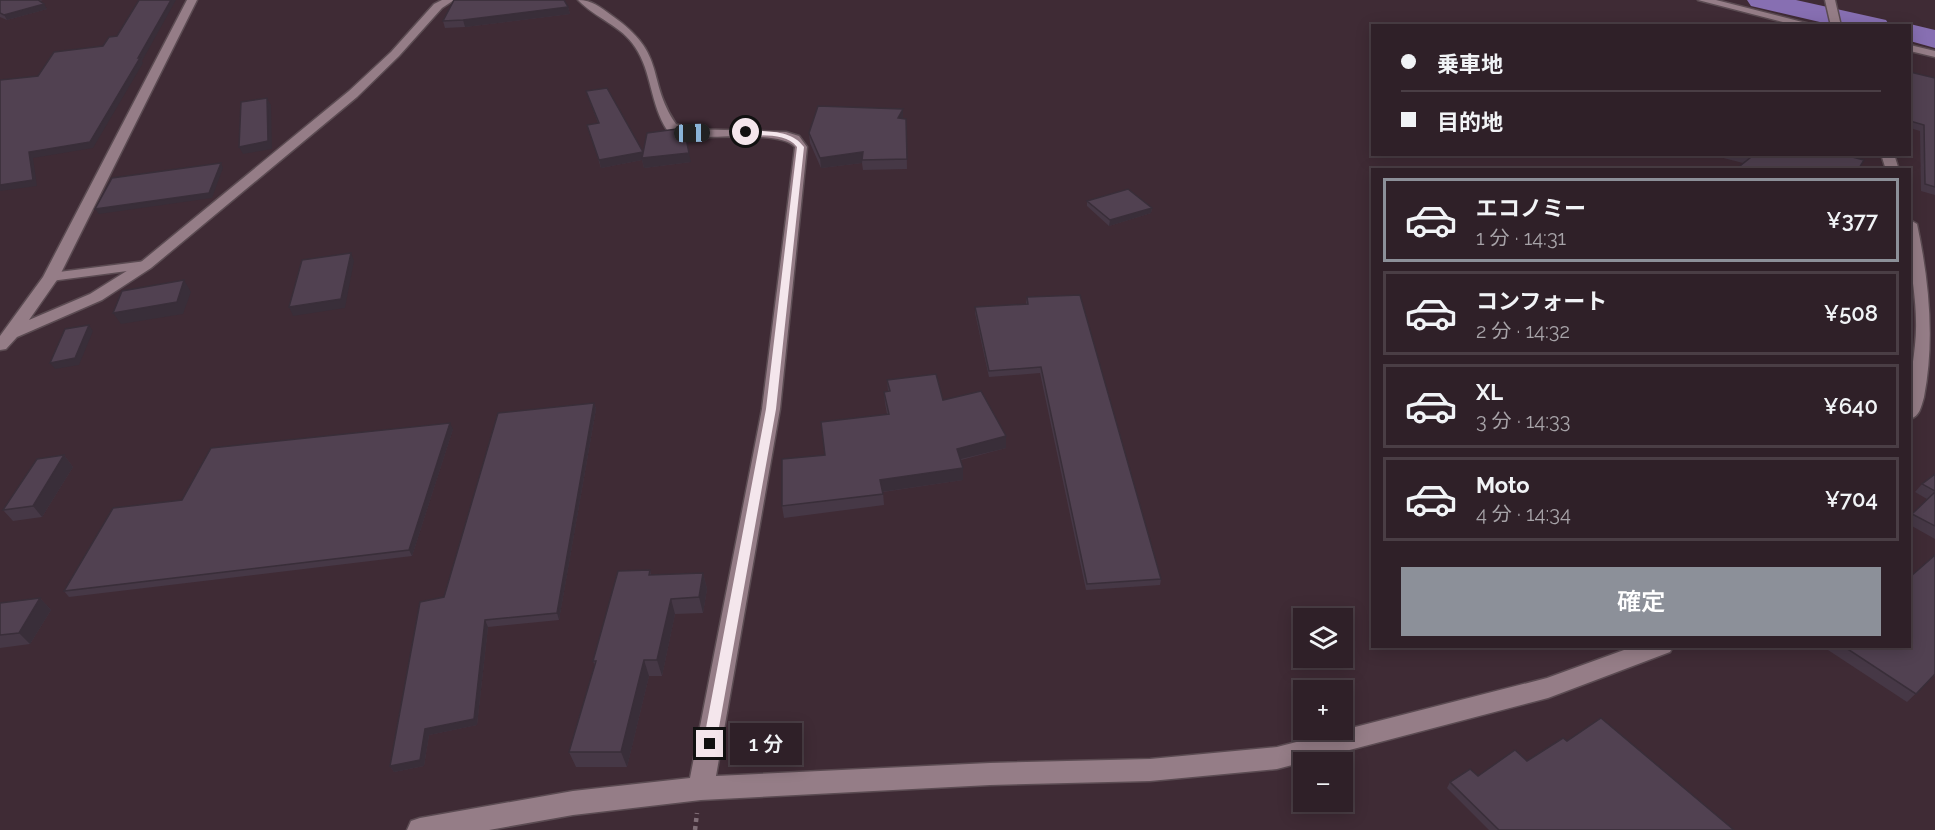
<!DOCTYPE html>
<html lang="ja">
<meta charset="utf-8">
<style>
body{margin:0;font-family:Raleway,"Noto Sans JP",sans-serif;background:#372830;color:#f1f3f6;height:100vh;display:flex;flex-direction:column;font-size:22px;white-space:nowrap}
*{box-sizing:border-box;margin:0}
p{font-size:20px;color:#a7a3a8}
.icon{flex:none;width:33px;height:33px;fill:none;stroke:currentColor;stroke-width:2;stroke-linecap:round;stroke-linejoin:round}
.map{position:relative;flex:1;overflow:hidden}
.drawer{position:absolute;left:1371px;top:168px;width:540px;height:480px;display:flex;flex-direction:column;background:#2f2028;border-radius:0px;box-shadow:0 3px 15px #0003,0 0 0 2px #4a3e45}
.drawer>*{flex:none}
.banner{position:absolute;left:1371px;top:24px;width:540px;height:132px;border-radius:0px;box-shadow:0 3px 15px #0003,0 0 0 2px #4a3e45;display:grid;align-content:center;height:132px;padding:0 30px;background:#2f2028}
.fabs{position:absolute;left:1293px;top:608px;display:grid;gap:12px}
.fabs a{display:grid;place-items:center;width:60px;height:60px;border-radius:0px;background:#2f2028;box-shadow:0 3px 15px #0003,0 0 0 2px #4a3e45;font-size:30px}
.end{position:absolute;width:27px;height:27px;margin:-14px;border:8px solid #f4e6ec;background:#111;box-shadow:0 0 0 3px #111}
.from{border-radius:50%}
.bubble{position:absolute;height:42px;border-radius:0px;background:#2f2028;box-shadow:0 3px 15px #0003,0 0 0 2px #4a3e45;font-size:20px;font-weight:600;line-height:42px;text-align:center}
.car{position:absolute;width:18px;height:36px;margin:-18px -9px;border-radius:8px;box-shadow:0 0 4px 2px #0007;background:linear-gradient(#222 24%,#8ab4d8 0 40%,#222 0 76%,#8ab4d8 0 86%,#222 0)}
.banner b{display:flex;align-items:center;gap:21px;height:57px;font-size:22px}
.banner b+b{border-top:2px solid #4a3e45}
.banner i{width:15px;height:15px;background:#f1f3f6}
ul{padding:10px 0 0;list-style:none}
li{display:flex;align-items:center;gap:18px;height:84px;margin:0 12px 9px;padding:0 18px;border:3px solid #4a3e45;border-radius:0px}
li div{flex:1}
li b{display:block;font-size:22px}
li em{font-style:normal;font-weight:600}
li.current{border-color:#8c9099}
li>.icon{width:54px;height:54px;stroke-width:1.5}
.action{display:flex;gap:12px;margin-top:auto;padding:12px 30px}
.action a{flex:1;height:69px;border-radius:0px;background:#8c9099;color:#fff;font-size:24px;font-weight:600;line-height:69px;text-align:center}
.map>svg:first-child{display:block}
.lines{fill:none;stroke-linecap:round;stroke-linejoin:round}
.river{fill:#876fb2;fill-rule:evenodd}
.service-casing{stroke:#5b4b52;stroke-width:3}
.minor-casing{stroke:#5b4b52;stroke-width:3}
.tertiary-casing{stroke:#5b4b52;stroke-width:3}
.path{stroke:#806e77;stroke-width:4.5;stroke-dasharray:4 4;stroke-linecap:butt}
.service{fill:#957d87;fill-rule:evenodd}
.minor{fill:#957d87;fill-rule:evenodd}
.tertiary{fill:#957d87;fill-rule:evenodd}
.wall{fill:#463846}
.shaded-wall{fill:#392e39}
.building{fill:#514151;stroke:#392e39;stroke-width:1.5}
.route{fill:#f4e6ec}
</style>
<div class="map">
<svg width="1935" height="830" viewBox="0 0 1935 830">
<rect width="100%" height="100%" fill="#3f2b35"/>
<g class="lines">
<path class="river" d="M 1747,0 L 1796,0 L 1886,20 L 1890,26 L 1837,26 L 1751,6 Z
M 1910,24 L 1935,30 L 1935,48 L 1910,41 L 1910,26 L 1906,26 Z"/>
<g class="service-casing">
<path id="service" d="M 146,261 L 150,262 L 150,268 L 51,281 L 45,277 L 51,273 Z"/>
</g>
<g class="minor-casing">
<path id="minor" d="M 187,0 L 197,0 L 59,277 L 29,320 L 90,294 L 141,262 L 349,91 L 391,52 L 434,4 L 442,0 L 454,0 L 442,8 L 399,56 L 357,97 L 151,268 L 102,300 L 17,337 L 6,349 L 0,350 L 0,336 L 43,277 Z
M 578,0 C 592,0 600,7 611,15 C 669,55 645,78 676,124 L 693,129 L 786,132 L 799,136 L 807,147 L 780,409 L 716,776 L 990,763 L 1150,759 L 1277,747 L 1547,678 L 1635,646 L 1673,646 L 1670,652 L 1548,698 L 1277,769 L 1150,781 L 990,785 L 701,800 L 573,815 L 489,830 L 407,830 L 411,821 L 420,818 L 573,791 L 690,778 L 762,409 L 795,147 C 782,131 715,138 694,137 C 685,136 675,132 667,130 C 650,104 652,72 635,47 C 622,26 595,18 578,0 Z
M 1825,0 L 1835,0 L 1841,26 L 1831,26 Z
M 1881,154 L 1894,154 L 1899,170 L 1886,170 Z
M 1910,220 L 1917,224 C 1929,281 1935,340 1924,397 C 1921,407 1920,416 1910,419 C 1906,387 1917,354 1916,322 C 1916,288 1906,253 1910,220 Z"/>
</g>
<g class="tertiary-casing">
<path id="tertiary" d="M 1698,0 L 1716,0 L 1818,26 L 1798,26 Z
M 1910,45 L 1935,51 L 1935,57 L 1910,51 Z"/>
</g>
<path class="path" d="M 695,830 L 697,813"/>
<use href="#service" class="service"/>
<use href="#minor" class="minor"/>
<use href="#tertiary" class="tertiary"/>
</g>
<path class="wall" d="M 0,0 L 43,0 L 40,1 L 47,9 L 7,20 L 0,17 Z
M 568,7 L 570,14 L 465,27 L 445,28 L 443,21 Z
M 1910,72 L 1935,78 L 1935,195 L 1921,191 L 1920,131 L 1910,128 Z
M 586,91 L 643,152 L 691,162 L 644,168 L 642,160 L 601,168 L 587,125 L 598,123 Z
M 903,119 L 906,119 L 907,169 L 863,170 L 862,163 L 821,168 L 810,143 L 809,133 Z
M 1708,154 L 1849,154 L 1848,156 L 1743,163 Z
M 1087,201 L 1152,208 L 1151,213 L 1109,226 L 1087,206 Z
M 1027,297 L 1161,579 L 1160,585 L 1086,590 L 1040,373 L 989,377 L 975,313 L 975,307 L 1026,304 Z
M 887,380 L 943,400 L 1006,448 L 961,460 L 963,468 L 963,480 L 883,492 L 884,505 L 784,518 L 782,506 L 825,455 L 887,414 L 885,403 L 884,392 L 888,391 Z
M 594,403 L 596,409 L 559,620 L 488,627 L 477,725 L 429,735 L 424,766 L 394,772 L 390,766 L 444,597 Z
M 453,429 L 412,556 L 69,597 L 64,591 L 182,500 Z
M 64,455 L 73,467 L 42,517 L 13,521 L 3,510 Z
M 1935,474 L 1935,539 L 1910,525 L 1910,518 L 1927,499 L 1915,492 L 1922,484 Z
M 650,570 L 651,575 L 703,573 L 707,589 L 703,613 L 675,614 L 662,676 L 649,676 L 627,767 L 576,767 L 569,752 L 595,666 L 593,661 Z
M 40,598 L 51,610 L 30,644 L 0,648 L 0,603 Z
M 1831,646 L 1910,646 L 1935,675 L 1907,702 L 1828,650 Z
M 1567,741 L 1734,830 L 1489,830 L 1447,788 L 1450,782 L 1478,776 L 1527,761 Z"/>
<path class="shaded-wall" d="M 171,0 L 176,0 L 142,61 L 143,63 L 93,148 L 33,158 L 37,186 L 0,191 L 0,185 L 29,152 L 138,58 Z
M 44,4 L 47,9 L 7,20 L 4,15 Z
M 568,7 L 570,14 L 465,27 L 463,20 Z
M 267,98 L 271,105 L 272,149 L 243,154 L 239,147 Z
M 903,109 L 903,119 L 898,118 Z
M 643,152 L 689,153 L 691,162 L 644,168 L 642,160 L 601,168 L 599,160 Z
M 863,152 L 862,163 L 821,168 L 820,158 Z
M 221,163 L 223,168 L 212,198 L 99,214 L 95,209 Z
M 1152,208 L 1151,213 L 1109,226 L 1110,220 Z
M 351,253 L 354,261 L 345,308 L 293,316 L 289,307 Z
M 184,280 L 191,292 L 183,314 L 121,324 L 113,313 Z
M 89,325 L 93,331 L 79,365 L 55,369 L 50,363 Z
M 594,403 L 596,409 L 559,620 L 557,613 Z
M 450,423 L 453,429 L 412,556 L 409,550 Z
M 1006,436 L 1006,448 L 957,460 L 957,449 Z
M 64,455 L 73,467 L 42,517 L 33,506 Z
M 963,468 L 963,480 L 881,492 L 880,480 Z
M 703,573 L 707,589 L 703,613 L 699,597 Z
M 40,598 L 51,610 L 30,644 L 19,633 Z
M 671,599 L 675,614 L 662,676 L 657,660 Z
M 485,620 L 488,627 L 477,725 L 429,735 L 424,766 L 394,772 L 390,766 L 425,729 Z
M 644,660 L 649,676 L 627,767 L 621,752 Z"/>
<path class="building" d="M 0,0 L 38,0 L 44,4 L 4,15 L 0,13 Z
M 139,0 L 171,0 L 138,58 L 140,58 L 90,142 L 29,152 L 33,180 L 0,185 L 0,80 L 38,76 L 54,52 L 103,46 L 109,37 L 117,36 Z
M 454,0 L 564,0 L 568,7 L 463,20 L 443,21 Z
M 1910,72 L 1935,78 L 1935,187 L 1925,184 L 1924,125 L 1910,121 Z
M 607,88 L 643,152 L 599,160 L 587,125 L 599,123 L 586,91 Z
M 267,98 L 268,141 L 239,147 L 241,102 Z
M 818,106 L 903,109 L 898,118 L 906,119 L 907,159 L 862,160 L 863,152 L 820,158 L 809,133 Z
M 684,128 L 689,153 L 642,158 L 647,133 Z
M 1740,154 L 1848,154 L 1848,156 L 1864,160 L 1858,170 L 1735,170 L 1751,157 Z
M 221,163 L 209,193 L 95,209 L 112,178 Z
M 1128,189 L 1152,208 L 1110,220 L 1087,201 Z
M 351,253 L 341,299 L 289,307 L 302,260 Z
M 184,280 L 177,302 L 113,313 L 122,291 Z
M 1080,295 L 1161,579 L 1087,584 L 1041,367 L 989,371 L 975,307 L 1028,304 L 1027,297 Z
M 89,325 L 75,358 L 50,363 L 65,329 Z
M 936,374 L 943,400 L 981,391 L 1006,436 L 957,449 L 963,468 L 880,480 L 883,494 L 782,506 L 782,459 L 825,455 L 821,422 L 889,414 L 884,392 L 890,391 L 887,380 Z
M 594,403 L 557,613 L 485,620 L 474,719 L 425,729 L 420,760 L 390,766 L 420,602 L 444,597 L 498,413 Z
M 450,423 L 409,550 L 64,591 L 113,508 L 182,500 L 211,448 Z
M 64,455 L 33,506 L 3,510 L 37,459 Z
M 1935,474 L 1935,491 L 1922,484 Z
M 1935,492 L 1935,526 L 1912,514 Z
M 1935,555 L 1935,674 L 1916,694 L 1843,646 L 1910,646 L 1910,577 Z
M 650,570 L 649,575 L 703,573 L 699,597 L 671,599 L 657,660 L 644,660 L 621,752 L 569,752 L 596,661 L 593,661 L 618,571 Z
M 40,598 L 19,633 L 0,635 L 0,603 Z
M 1601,718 L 1734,830 L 1499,830 L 1450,782 L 1470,769 L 1478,776 L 1515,750 L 1527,761 L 1563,738 L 1567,741 Z"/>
<path class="route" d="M 746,130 C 767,132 791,129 804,147 L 776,409 L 716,744 L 710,750 L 703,744 L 766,409 L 797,147 C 786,132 761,137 743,134 Z"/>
</svg>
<div class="fabs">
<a><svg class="icon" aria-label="layers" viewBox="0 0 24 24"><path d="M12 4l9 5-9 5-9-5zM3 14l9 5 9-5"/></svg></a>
<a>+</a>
<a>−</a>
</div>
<i class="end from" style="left:746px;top:132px"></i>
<i class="end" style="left:710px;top:744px"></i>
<div class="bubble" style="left:730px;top:723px;width:72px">1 分</div>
<i class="car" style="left:692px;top:133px;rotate:89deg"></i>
<div class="banner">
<b><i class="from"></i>乗車地</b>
<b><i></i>目的地</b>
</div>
<section class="drawer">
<ul>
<li class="current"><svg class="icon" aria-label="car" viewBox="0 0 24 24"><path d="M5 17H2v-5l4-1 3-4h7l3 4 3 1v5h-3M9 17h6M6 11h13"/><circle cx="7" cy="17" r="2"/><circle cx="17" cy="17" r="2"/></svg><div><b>エコノミー</b><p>1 分 · 14:31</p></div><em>¥377</em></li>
<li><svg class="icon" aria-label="car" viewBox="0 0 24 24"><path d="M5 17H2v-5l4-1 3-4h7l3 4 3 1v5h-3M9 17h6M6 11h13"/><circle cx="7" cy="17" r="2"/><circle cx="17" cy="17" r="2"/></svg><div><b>コンフォート</b><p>2 分 · 14:32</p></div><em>¥508</em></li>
<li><svg class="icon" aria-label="car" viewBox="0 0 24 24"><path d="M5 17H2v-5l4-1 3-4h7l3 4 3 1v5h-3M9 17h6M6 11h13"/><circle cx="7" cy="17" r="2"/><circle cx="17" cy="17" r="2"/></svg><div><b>XL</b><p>3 分 · 14:33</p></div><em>¥640</em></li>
<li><svg class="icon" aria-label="car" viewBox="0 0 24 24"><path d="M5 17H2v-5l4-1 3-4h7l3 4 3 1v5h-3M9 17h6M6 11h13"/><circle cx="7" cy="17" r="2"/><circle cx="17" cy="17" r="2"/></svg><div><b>Moto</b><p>4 分 · 14:34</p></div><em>¥704</em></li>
</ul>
<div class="action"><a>確定</a></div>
</section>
</div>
